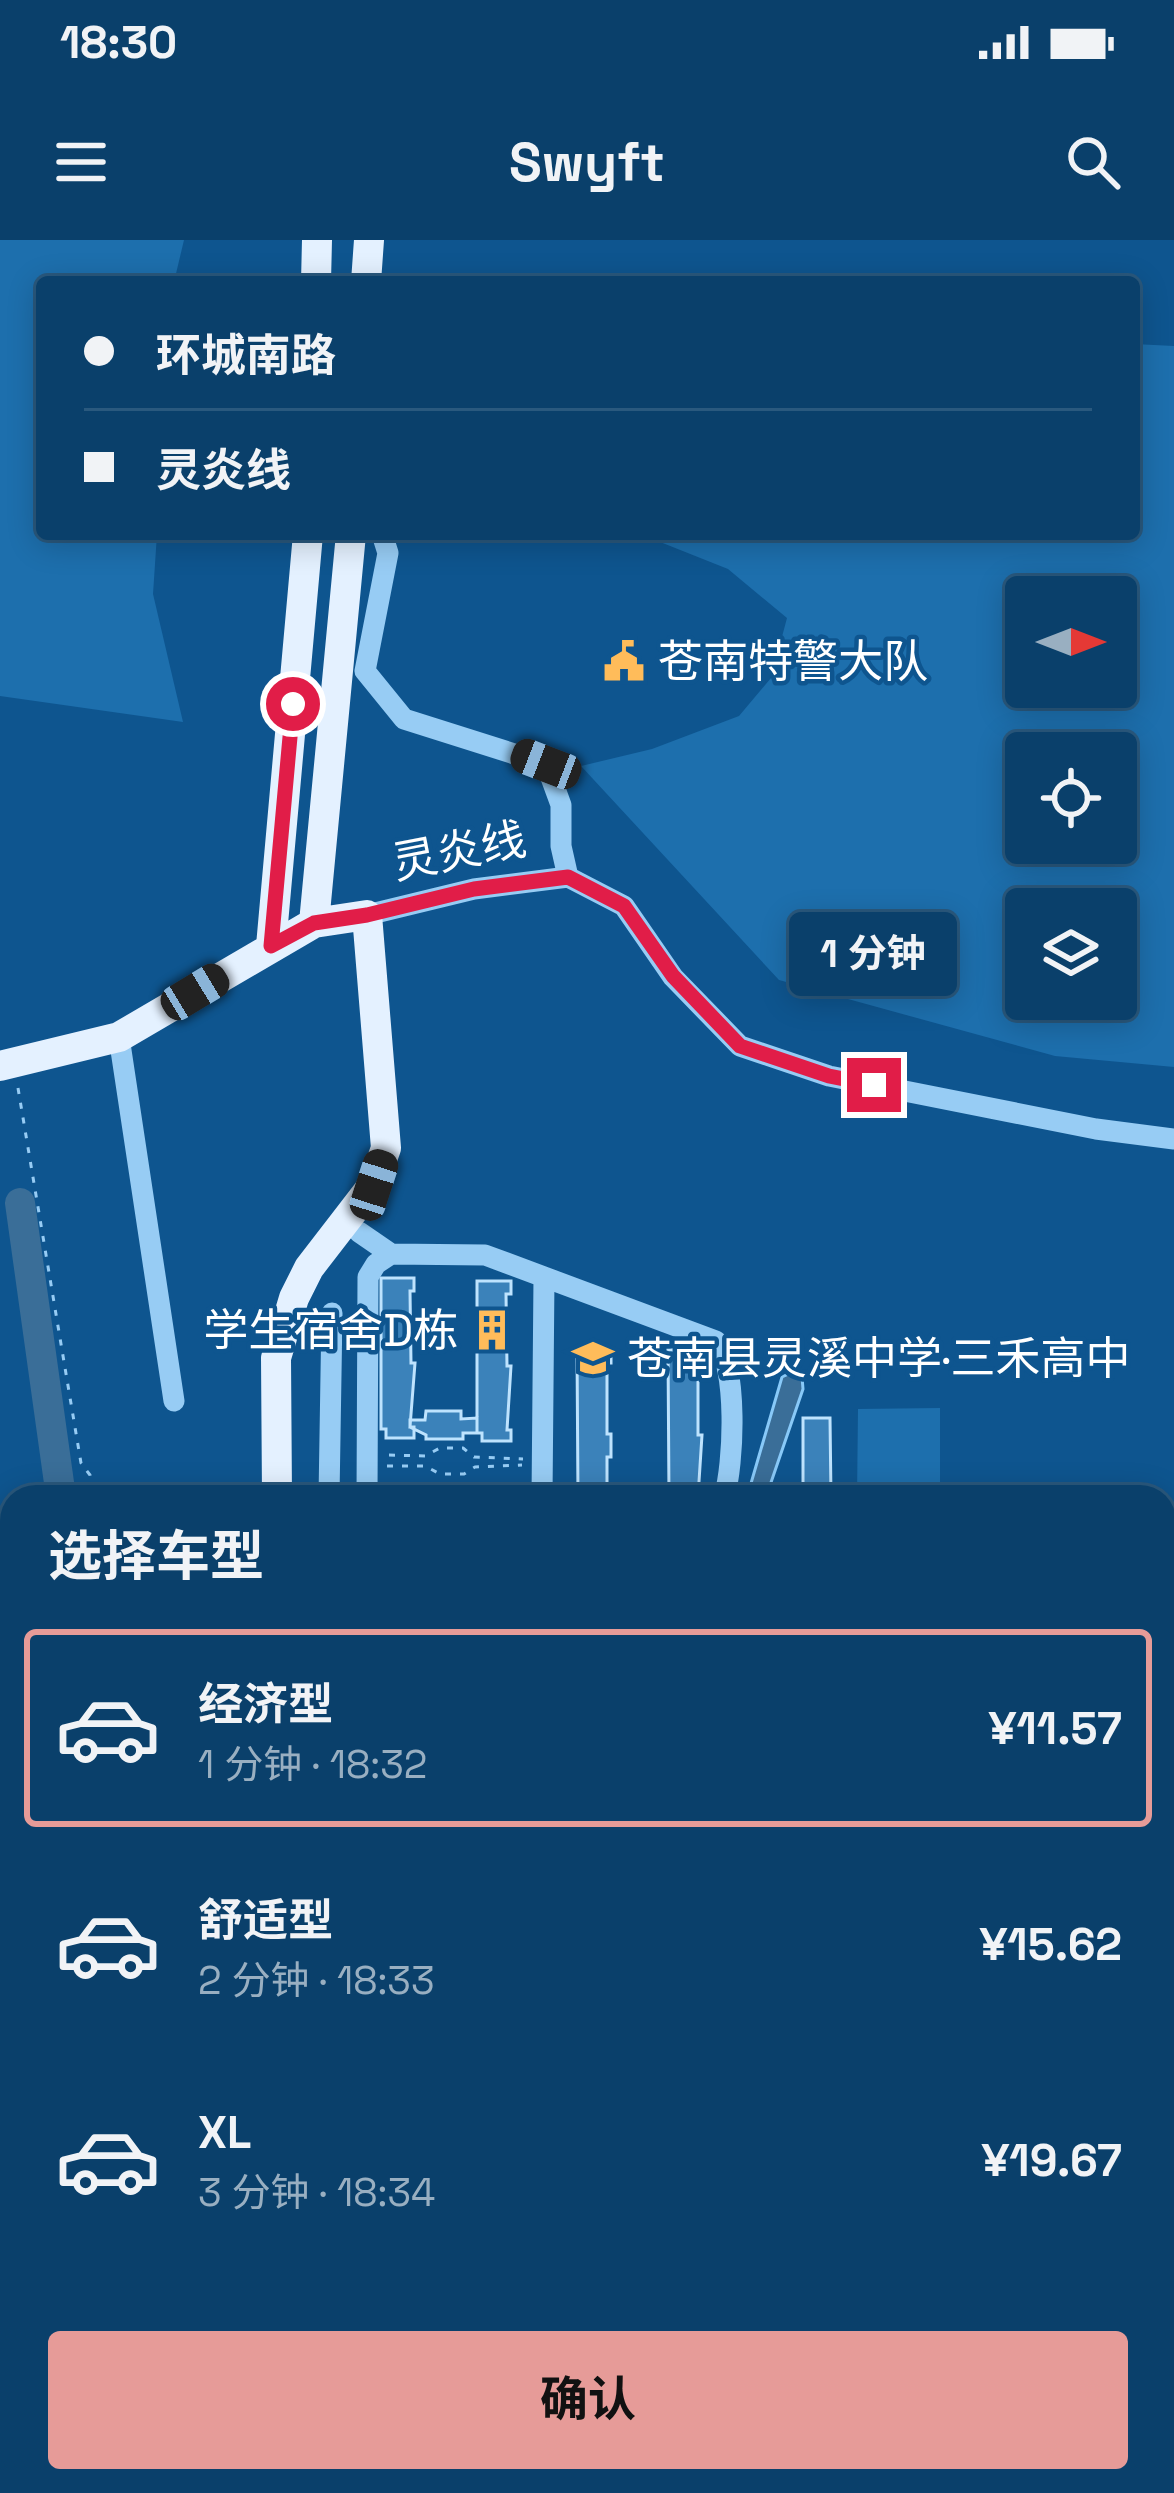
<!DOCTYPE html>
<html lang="zh">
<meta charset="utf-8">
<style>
body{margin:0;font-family:"Space Grotesk","Noto Sans SC",sans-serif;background:#184b73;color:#f1f3f6;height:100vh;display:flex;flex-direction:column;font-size:45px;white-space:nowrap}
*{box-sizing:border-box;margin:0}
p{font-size:39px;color:#99afc1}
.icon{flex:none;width:66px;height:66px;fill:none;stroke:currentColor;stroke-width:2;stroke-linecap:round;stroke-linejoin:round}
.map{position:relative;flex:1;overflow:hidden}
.side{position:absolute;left:0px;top:1245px;width:1176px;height:1008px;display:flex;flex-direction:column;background:#0a406b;border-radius:36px 36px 0 0;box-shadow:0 6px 30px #0003,0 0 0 3px #2a597e}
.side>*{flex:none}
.guide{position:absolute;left:36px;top:36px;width:1104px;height:264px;border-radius:12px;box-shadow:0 6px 30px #0003,0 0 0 3px #2a597e;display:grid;align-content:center;height:264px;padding:0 48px;background:#0a406b}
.needle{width:78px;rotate:90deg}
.fabs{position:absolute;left:1005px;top:336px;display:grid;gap:24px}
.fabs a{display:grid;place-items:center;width:132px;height:132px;border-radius:12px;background:#0a406b;box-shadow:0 6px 30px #0003,0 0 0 3px #2a597e;font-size:60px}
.end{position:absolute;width:54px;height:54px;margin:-27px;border:15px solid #e11d48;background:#fff;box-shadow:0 0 0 6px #fff}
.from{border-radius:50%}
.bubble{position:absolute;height:84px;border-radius:12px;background:#0a406b;box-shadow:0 6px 30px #0003,0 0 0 3px #2a597e;font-size:39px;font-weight:700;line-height:84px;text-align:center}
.car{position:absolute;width:36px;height:72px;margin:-36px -18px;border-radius:15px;box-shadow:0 0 9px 3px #0007;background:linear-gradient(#222 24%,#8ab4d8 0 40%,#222 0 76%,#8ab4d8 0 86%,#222 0)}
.guide b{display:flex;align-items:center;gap:42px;height:114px;font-size:45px}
.guide b+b{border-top:3px solid #2a597e}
.guide i{width:30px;height:30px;background:#f1f3f6}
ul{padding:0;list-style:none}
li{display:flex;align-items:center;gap:36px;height:198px;margin:0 24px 18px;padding:0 24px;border:6px solid transparent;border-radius:12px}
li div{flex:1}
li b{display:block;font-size:45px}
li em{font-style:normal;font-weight:700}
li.selected{border-color:#e69b98}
li>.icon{width:108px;height:108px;stroke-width:1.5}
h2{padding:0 48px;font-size:54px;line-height:144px}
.button{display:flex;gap:24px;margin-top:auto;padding:24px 48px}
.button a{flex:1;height:138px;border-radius:12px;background:#e69b98;color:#111;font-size:48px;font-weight:700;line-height:138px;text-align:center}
.status{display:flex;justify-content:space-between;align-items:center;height:84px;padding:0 60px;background:#0a406b;direction:ltr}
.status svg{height:33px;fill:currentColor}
header{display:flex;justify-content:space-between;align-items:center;height:156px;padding:0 48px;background:#0a406b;font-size:54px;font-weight:700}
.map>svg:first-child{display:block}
.green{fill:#1d6fad;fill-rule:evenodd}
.water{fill:#3a6e98;stroke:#88c9f8;stroke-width:3}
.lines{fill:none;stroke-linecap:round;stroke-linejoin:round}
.river{stroke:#3a6e98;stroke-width:30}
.building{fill:#3b82ba;stroke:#bee3fe;stroke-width:3}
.path{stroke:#97ccf4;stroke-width:3;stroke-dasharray:6 9;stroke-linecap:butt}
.minor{stroke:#97ccf4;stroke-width:21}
.major{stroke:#e4f1ff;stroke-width:30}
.route{stroke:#e11d48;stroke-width:15}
.labels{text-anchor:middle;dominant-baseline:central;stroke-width:9;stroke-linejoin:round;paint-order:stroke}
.poi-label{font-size:45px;fill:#fff;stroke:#0e558f;text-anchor:start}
.street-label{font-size:45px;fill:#fff;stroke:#0e558f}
</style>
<div class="status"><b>18:30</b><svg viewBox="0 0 49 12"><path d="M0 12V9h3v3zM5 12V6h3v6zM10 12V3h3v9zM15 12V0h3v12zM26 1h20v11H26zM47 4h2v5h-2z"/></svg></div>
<header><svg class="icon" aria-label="menu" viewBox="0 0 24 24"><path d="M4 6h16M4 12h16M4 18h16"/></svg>Swyft<svg class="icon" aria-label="search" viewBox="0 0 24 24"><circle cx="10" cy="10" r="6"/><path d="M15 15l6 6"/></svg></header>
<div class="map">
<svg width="1174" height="2253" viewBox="0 0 1174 2253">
<rect width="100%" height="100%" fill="#0e558f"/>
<path class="green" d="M 0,0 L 184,0 L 174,42 L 42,42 L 42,294 L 157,294 L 153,354 L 183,482 L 0,456 Z
M 1134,104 L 1174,106 L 1174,827 L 1055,816 L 779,740 L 581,526 L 652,509 L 739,476 L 771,438 L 787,378 L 728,329 L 640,294 L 1134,294 ZM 1116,357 L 1116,447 L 1026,447 L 1026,357 ZM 1026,513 L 1116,513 L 1116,603 L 1026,603 ZM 1116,669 L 1116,759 L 1026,759 L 1026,669 Z
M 940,1168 L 940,1257 L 857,1257 L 858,1169 Z
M 559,2241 L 760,2241 L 778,2253 L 730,2253 L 698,2243 L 647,2253 L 500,2253 Z"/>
<path class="water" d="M 793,1132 L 802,1137 L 803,1149 L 766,1257 L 747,1257 L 782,1137 Z"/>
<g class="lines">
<path class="river" d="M 20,963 L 61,1257
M 1164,1487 L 1174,1468
M 0,2058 L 12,2053"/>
</g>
<path class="building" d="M 381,1038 L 414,1038 L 414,1051 L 410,1051 L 411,1123 L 415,1123 L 410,1187 L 414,1187 L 414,1198 L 386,1198 L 386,1189 L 381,1189 Z
M 477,1041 L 511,1041 L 511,1054 L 506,1054 L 507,1126 L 511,1126 L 507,1190 L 511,1190 L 511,1201 L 482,1201 L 482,1193 L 477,1193 Z
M 577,1110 L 611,1110 L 611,1123 L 607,1123 L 607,1194 L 611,1194 L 611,1217 L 607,1217 L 607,1257 L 578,1257 Z
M 668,1110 L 702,1110 L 702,1123 L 698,1123 L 698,1195 L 702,1195 L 698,1257 L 669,1257 Z
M 426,1171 L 461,1171 L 461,1179 L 477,1178 L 477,1193 L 463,1193 L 463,1199 L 426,1199 L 426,1195 L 410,1187 L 410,1180 L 425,1180 Z
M 803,1178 L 830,1178 L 831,1257 L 803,1257 Z
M 435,1245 L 460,1245 L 460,1254 L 479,1257 L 413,1257 L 413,1253 L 435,1253 Z
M 611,1248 L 669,1249 L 669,1257 L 611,1257 Z"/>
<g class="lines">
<path class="path" d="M 18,848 L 81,1223 L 90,1235 L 95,1257
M 389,1215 L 425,1216 L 440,1208 L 463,1208 L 474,1217 L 523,1219
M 387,1226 L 425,1226 L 440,1234 L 464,1234 L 475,1227 L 522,1225"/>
<path class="minor" d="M 382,294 L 388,313 L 365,431 L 404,479 L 546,524 L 561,565 L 561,606 L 568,637
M 367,675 L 474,649 L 568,637 L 624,666 L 673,737 L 740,806 L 829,836 L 1096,889 L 1174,899
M 119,797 L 174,1161
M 359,992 L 391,1014 L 485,1015 L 716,1101 C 738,1125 734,1225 724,1257
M 329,1257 L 332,1073
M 367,1257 L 368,1037 L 376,1024 L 391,1014
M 542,1257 L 544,1037
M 1164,1724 L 1174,1725
M 0,2090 L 12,2083
M 837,2241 L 954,2247"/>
<path class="major" d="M 316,42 L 317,0
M 366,42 L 369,0
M 314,683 L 351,294
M 271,706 L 308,294
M 0,826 L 119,797 L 314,683 L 367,675 L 386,908 L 373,945 L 309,1028 L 294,1058 L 276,1118 L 277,1257
M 278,2241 L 279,2253"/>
</g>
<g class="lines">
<path class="route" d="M 293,464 L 271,706 L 314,683 L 367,675 L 474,649 L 568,637 L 624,666 L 673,736 L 740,806 L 829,836 L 874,845"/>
</g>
<defs>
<g id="civic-bare" transform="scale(3.24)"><path d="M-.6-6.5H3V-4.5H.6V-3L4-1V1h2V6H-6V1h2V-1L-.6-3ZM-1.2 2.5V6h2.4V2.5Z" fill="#ffbc5a" stroke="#0e558f" stroke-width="2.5" paint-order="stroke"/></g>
<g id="building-bare" transform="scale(3.24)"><path d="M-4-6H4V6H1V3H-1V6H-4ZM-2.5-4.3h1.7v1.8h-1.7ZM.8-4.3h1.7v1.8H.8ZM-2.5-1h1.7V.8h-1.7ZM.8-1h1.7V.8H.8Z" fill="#ffbc5a" stroke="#0e558f" stroke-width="2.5" paint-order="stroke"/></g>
<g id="school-bare" transform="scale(3.24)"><path d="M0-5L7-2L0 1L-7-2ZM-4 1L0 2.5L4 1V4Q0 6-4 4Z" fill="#ffbc5a" stroke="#0e558f" stroke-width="2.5" paint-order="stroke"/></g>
</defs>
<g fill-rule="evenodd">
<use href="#civic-bare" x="624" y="421"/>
<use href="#building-bare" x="492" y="1090"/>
<use href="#school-bare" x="593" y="1118"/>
</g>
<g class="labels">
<g class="poi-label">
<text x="658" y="421">苍南特警大队</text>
<text x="458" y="1090" text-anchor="end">学生宿舍D栋</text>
<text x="627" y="1118">苍南县灵溪中学·三禾高中</text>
</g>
<g class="street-label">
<text transform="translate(459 611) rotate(-11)">灵炎线</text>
</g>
</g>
</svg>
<div class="fabs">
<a><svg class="needle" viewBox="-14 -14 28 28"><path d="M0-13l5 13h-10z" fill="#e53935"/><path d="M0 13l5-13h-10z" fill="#99afc1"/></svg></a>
<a><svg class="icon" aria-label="locate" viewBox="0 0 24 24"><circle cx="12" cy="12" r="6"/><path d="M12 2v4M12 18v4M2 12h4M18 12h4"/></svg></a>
<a><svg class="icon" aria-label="layers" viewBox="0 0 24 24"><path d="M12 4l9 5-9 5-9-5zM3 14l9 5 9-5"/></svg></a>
</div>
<i class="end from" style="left:293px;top:464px"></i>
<i class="end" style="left:874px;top:845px"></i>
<div class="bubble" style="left:789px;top:672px;width:168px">1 分钟</div>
<i class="car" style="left:546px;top:524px;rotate:291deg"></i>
<i class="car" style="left:195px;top:752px;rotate:59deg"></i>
<i class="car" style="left:374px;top:945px;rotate:18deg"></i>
<div class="guide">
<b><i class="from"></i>环城南路</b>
<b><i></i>灵炎线</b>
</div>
<section class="side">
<h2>选择车型</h2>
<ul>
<li class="selected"><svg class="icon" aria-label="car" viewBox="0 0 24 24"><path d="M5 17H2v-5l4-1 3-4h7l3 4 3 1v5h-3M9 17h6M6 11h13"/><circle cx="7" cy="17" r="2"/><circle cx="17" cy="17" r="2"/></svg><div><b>经济型</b><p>1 分钟 · 18:32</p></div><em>¥11.57</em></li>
<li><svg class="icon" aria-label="car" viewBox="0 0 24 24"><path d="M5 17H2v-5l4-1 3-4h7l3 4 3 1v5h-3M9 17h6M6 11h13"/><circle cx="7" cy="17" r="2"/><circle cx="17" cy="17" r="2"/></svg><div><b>舒适型</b><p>2 分钟 · 18:33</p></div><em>¥15.62</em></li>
<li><svg class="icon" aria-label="car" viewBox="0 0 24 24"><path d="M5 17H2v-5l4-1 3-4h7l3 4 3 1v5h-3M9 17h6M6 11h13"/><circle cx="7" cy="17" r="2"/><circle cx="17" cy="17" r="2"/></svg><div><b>XL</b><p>3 分钟 · 18:34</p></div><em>¥19.67</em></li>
</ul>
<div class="button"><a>确认</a></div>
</section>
</div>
